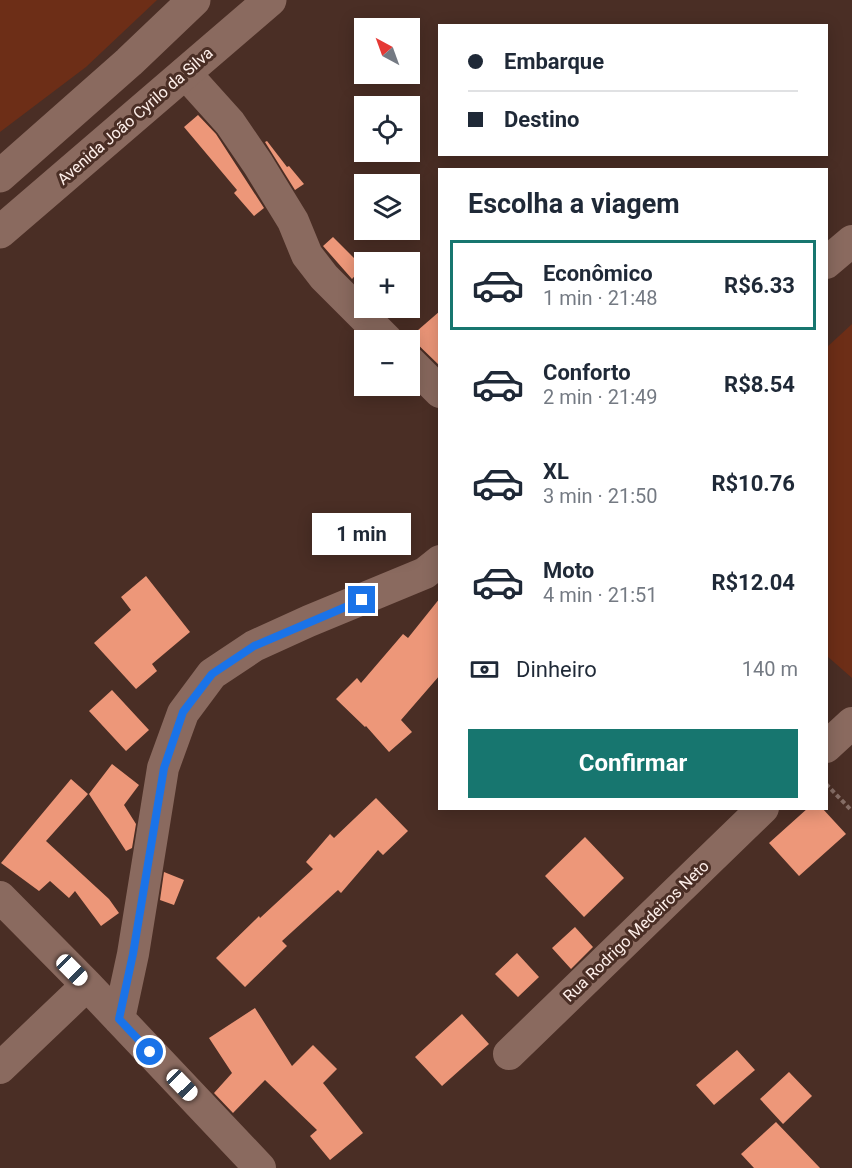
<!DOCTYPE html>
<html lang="pt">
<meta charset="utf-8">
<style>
body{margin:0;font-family:Roboto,sans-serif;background:#f2f2f3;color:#1f2937;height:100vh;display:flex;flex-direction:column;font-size:22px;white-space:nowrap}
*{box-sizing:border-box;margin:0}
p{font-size:20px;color:#747a83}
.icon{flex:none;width:33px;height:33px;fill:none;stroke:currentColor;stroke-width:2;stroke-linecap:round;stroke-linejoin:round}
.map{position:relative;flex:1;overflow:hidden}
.drawer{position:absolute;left:438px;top:168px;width:390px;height:642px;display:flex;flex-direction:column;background:#fff;border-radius:0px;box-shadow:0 3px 15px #0003}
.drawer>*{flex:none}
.top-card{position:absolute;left:438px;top:24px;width:390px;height:132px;border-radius:0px;box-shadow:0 3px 15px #0003;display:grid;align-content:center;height:132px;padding:0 30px;background:#fff}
.needle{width:39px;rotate:319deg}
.controls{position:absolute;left:354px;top:18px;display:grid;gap:12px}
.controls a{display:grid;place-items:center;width:66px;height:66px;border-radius:0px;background:#fff;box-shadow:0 3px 15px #0003;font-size:30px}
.end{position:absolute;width:27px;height:27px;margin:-14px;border:8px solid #1a73e8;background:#fff;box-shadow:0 0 0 3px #fff}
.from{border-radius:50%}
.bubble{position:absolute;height:42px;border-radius:0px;background:#fff;box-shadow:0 3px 15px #0003;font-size:20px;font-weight:700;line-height:42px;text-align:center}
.car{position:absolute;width:18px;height:36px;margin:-18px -9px;border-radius:8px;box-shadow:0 0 4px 2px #0007;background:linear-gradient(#fff 24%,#345 0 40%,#fff 0 76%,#345 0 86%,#fff 0)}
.top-card b{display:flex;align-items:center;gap:21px;height:57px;font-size:22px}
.top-card b+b{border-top:2px solid #e0e1e3}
.top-card i{width:15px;height:15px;background:#1f2937}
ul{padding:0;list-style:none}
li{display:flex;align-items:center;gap:18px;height:90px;margin:0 12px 9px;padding:0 18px;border:3px solid transparent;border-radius:0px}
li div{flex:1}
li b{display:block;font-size:22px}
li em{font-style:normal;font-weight:700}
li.selected{border-color:#17766f}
li>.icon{width:54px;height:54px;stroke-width:1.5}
h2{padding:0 30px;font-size:27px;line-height:72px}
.pay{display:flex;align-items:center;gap:15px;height:66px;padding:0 30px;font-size:22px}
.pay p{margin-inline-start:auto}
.cta{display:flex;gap:12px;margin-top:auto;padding:12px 30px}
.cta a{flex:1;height:69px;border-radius:0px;background:#17766f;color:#fff;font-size:24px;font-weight:700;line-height:69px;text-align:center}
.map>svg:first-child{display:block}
.green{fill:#6d2e17}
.building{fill:#ed9779}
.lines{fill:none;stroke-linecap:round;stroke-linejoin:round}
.path{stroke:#866e66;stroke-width:4;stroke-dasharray:4.5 3;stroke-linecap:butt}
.minor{stroke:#8a6a5f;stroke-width:32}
.tertiary{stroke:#8a6a5f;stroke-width:33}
.route{stroke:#1a73e8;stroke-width:8}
.labels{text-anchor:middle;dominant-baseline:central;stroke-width:6;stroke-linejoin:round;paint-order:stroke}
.street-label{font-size:16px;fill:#feefea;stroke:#4a2e25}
</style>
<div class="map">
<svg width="852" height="1168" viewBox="0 0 852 1168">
<rect width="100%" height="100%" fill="#4a2e25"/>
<path class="green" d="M 0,0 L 157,0 L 86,67 L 0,132 Z
M 852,324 L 852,678 L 827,656 L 826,348 Z"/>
<path class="building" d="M 198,115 L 216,134 L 264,208 L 254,216 L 234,193 L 237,190 L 184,127 Z
M 267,141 L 287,167 L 289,166 L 304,184 L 295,190 L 265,142 Z
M 333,237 L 363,267 L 352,279 L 323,246 Z
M 440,311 L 440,366 L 410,337 Z
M 146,576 L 190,632 L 152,664 L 157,671 L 136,689 L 94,643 L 131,610 L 121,597 Z
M 440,598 L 440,675 L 401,720 L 412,732 L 389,752 L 366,726 L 365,727 L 336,699 L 357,678 L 361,683 L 403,634 L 408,638 Z
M 112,690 L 149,730 L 126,751 L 89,711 Z
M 112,764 L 139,785 L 124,805 L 136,824 L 132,848 L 126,851 L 89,794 Z
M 71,779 L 88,794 L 46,841 L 109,899 L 119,913 L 101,926 L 75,891 L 69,898 L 50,881 L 39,891 L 1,863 Z
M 376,798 L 408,831 L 383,855 L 378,850 L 341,893 L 338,890 L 282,941 L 287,946 L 245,987 L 216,958 L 259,916 L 260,918 L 313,869 L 306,862 L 330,834 L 334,838 Z
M 808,808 L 822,808 L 846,834 L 799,876 L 769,843 Z
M 585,837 L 624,878 L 584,917 L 545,876 Z
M 164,872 L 184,880 L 174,905 L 160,900 Z
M 575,927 L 593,947 L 571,969 L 552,948 Z
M 517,953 L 539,977 L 518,997 L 495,974 Z
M 255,1008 L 292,1066 L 313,1045 L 337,1069 L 323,1083 L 363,1133 L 330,1160 L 310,1136 L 317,1130 L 265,1080 L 233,1113 L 214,1093 L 232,1073 L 209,1038 Z
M 462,1014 L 489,1044 L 442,1086 L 415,1057 Z
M 737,1050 L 755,1070 L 714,1105 L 696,1085 Z
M 789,1072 L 812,1096 L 783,1124 L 760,1099 Z
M 776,1122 L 820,1168 L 754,1168 L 741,1154 Z"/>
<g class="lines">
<path class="path" d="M 826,784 L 852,811"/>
<path class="minor" d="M 185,73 L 230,123 L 258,164 L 293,221 L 307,255 L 324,277 L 387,340
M 826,263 L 852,241
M 410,362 L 440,392
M 826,747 L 852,723
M 0,897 L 87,985 L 260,1168
M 119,1019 L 133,954 L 163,768 L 183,713 L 212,674 L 254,646 L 309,621 L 425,573 L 440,561
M 509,1054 L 763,808
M 0,1068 L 87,985"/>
<path class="tertiary" d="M 0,176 L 129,62 L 194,0
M 0,232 L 270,0"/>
</g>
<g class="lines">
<path class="route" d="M 150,1052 L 119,1019 L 133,954 L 164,768 L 183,712 L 212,674 L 254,646 L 362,600"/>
</g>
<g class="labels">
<g class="street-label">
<text transform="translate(135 116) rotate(-41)">Avenida João Cyrilo da Silva</text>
<text transform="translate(636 931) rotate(-44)">Rua Rodrigo Medeiros Neto</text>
</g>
</g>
</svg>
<div class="controls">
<a><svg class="needle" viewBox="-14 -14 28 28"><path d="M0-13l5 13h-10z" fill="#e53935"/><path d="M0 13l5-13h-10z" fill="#747a83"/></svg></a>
<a><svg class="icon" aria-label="locate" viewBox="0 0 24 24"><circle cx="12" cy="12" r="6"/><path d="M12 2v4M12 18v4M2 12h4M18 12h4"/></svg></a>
<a><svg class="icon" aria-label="layers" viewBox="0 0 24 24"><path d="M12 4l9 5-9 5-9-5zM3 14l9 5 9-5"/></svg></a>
<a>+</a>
<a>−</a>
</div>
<i class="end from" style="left:150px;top:1052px"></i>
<i class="end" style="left:362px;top:600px"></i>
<div class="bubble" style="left:312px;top:513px;width:99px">1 min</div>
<i class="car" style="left:72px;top:970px;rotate:135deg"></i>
<i class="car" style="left:182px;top:1085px;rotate:136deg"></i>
<div class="top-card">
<b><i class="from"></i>Embarque</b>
<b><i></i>Destino</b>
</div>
<section class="drawer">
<h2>Escolha a viagem</h2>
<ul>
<li class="selected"><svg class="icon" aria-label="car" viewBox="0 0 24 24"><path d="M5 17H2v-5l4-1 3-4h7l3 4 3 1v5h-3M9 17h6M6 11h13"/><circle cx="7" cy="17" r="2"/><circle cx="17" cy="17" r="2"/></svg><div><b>Econômico</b><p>1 min · 21:48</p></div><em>R$6.33</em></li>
<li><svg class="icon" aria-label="car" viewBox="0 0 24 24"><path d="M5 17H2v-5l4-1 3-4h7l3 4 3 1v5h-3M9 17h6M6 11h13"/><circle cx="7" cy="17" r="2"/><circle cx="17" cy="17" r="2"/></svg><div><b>Conforto</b><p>2 min · 21:49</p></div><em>R$8.54</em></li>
<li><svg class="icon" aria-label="car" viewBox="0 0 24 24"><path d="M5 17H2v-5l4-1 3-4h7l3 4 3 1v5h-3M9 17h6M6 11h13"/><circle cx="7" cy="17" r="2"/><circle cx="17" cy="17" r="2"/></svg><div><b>XL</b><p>3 min · 21:50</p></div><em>R$10.76</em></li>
<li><svg class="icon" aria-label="car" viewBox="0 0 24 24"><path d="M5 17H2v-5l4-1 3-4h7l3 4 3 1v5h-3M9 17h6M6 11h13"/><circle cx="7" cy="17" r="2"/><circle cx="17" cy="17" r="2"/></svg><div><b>Moto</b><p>4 min · 21:51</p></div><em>R$12.04</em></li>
</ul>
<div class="pay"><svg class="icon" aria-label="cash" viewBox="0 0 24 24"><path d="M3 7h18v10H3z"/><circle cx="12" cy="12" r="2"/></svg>Dinheiro<p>140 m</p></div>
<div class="cta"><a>Confirmar</a></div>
</section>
</div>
